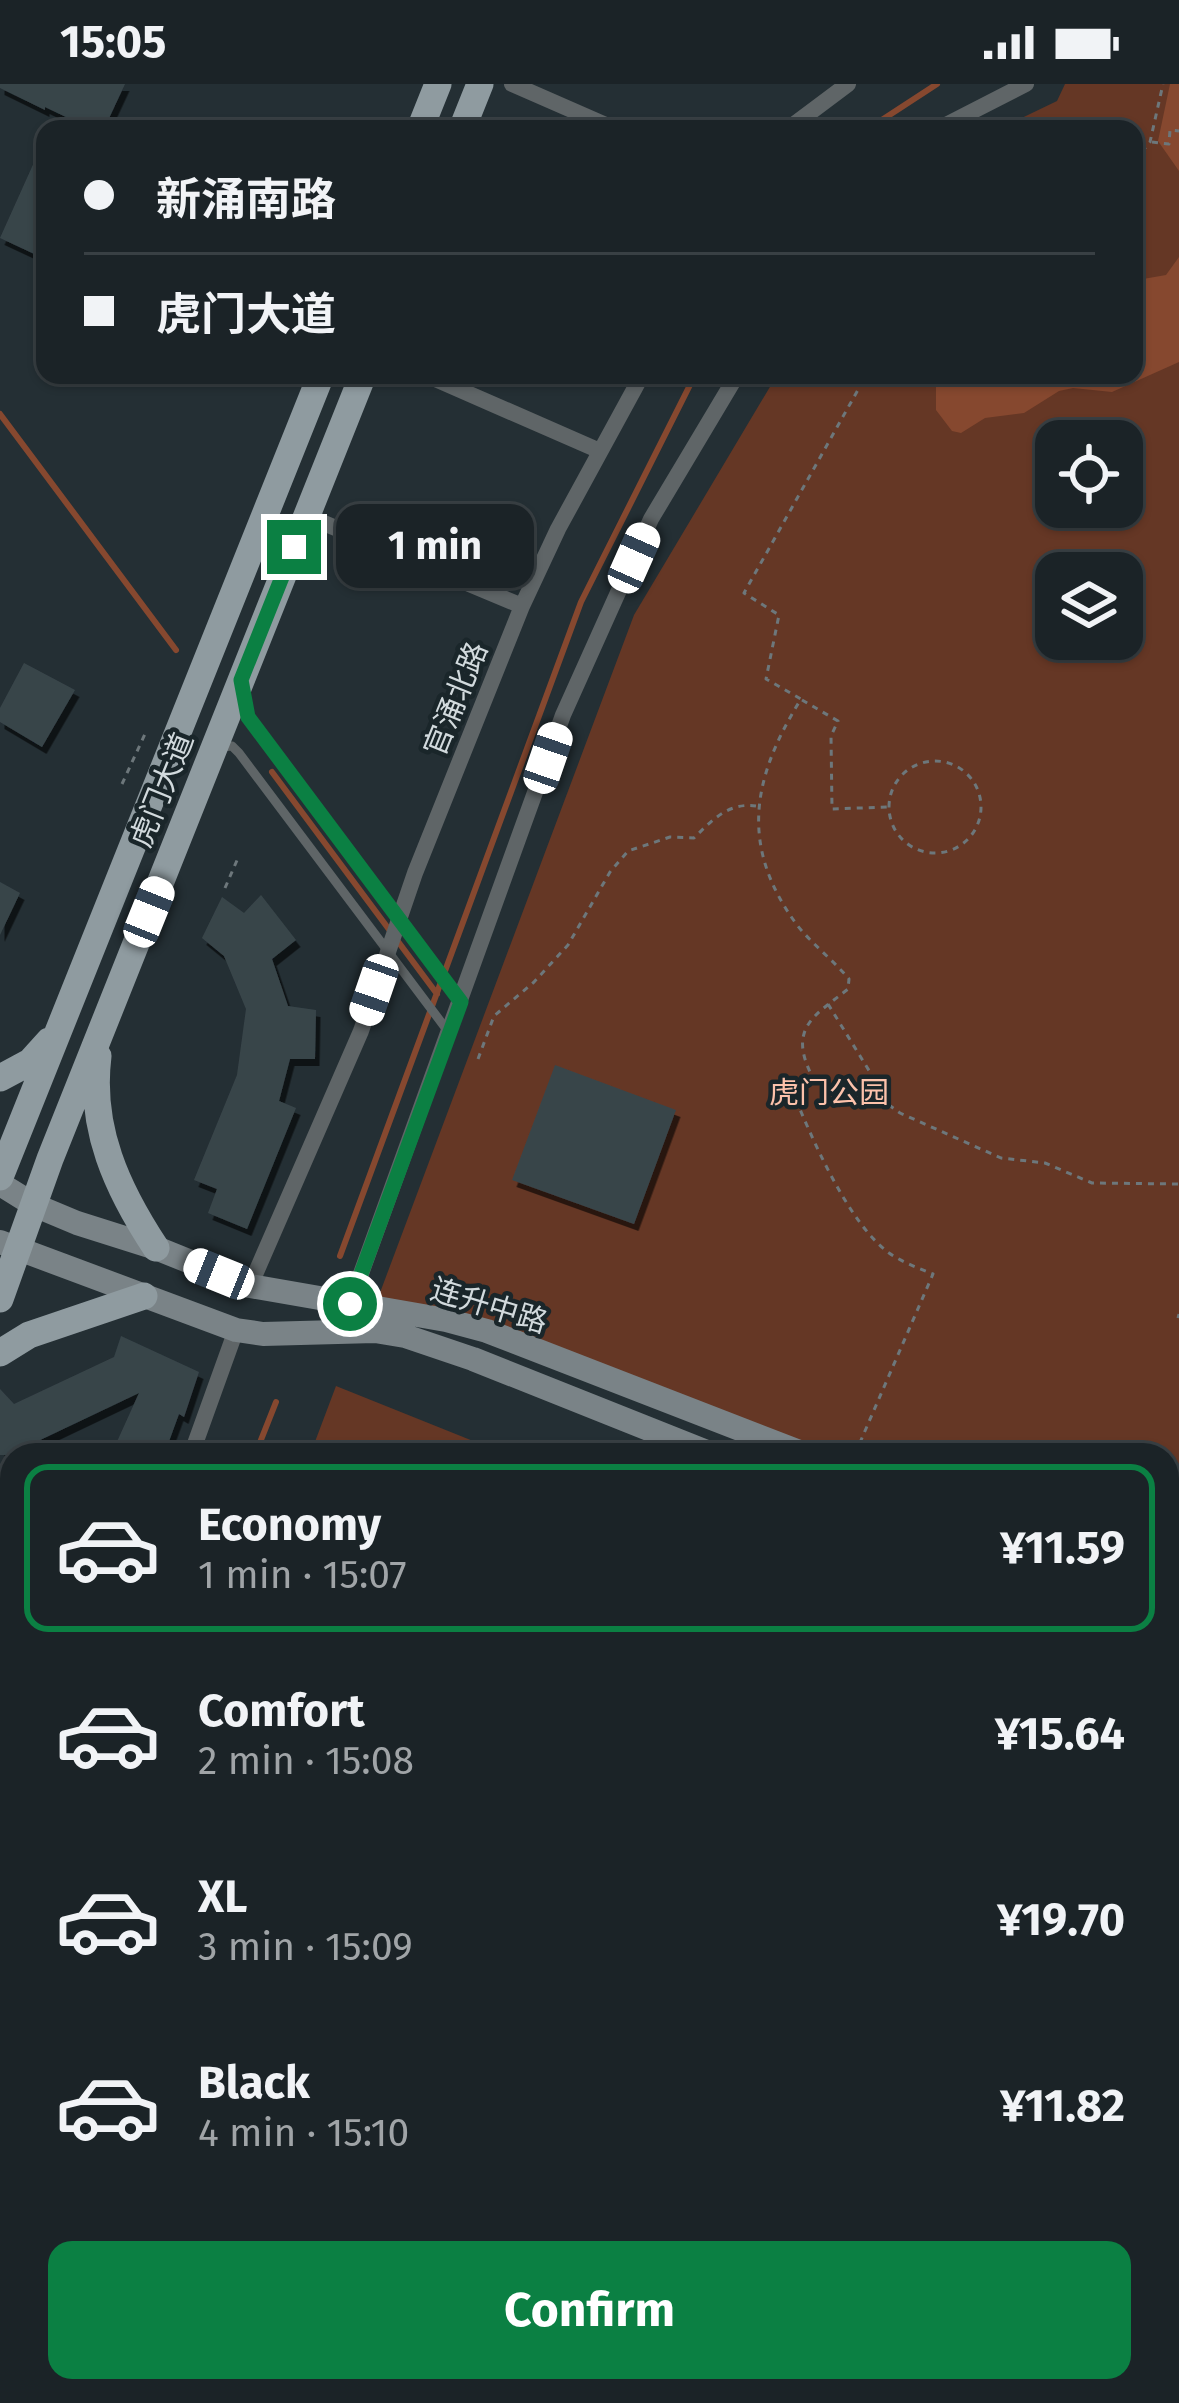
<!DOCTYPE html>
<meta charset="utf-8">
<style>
body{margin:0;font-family:"Fira Sans","Noto Sans SC",sans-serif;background:#282f33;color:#f1f3f6;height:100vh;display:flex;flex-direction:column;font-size:45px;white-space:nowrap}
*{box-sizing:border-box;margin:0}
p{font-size:39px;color:#a0a4a7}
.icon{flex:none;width:66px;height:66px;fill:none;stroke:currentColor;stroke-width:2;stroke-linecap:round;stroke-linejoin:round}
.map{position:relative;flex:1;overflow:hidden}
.details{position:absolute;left:0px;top:1359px;width:1179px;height:960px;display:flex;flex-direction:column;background:#1b2327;border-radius:36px 36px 0 0;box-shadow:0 3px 9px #0004,0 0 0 3px #394044}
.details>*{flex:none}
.hud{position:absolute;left:36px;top:36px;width:1107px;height:264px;border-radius:24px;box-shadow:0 3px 9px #0004,0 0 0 3px #394044;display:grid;align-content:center;height:264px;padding:0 48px;background:#1b2327}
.fabs{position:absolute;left:1035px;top:336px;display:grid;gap:24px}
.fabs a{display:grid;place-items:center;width:108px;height:108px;border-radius:24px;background:#1b2327;box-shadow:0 3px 9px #0004,0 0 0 3px #394044;font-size:60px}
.end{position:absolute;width:54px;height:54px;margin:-27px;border:15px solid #0b8043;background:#fff;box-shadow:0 0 0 6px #fff}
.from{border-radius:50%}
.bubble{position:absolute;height:84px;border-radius:24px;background:#1b2327;box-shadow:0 3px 9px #0004,0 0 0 3px #394044;font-size:39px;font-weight:700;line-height:84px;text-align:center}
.car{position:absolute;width:36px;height:72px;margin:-36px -18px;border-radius:15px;box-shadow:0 0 9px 3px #0007;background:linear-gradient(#fff 24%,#345 0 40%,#fff 0 76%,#345 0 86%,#fff 0)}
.hud b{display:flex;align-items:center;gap:42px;height:114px;font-size:45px}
.hud b+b{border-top:3px solid #394044}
.hud i{width:30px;height:30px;background:#f1f3f6}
ul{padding:21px 0 0;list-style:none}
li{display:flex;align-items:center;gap:36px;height:168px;margin:0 24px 18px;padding:0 24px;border:6px solid transparent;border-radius:24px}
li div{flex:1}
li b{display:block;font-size:45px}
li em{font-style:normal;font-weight:700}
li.active{border-color:#0b8043}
li>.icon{width:108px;height:108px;stroke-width:1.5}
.button{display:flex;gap:24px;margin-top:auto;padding:24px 48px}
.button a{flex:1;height:138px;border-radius:24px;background:#0b8043;color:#fff;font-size:48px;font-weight:700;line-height:138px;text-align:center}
.status{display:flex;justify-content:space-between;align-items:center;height:84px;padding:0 60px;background:#1b2327;direction:ltr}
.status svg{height:33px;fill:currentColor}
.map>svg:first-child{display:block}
.built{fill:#263941}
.green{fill:#653725;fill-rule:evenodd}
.water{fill:#86482f}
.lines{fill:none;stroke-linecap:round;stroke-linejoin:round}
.stream{stroke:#86482f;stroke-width:6}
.building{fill:#39454a;filter:url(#shadow)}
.path{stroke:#6d777b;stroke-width:3;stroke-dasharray:6 6;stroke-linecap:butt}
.lane{stroke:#5f6567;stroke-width:9}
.street{stroke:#5f6567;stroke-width:16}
.secondary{stroke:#7a8387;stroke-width:24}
.primary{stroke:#8f9ba0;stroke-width:27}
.route{stroke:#0b8043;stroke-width:15}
.labels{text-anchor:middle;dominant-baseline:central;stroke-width:9;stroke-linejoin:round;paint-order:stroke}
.street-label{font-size:30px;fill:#d2dadd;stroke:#1a262a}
.park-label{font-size:30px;fill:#fcc2ab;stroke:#1a262a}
</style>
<div class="status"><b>15:05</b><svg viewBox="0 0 49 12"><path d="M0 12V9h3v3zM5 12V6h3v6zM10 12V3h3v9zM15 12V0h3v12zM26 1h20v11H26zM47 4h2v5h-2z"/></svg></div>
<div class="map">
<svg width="1179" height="2319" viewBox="0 0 1179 2319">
<defs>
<filter id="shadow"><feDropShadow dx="4.5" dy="7" stdDeviation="0" flood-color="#0009"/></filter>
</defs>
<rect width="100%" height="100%" fill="#242f34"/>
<path class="built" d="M 1179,2138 L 1179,2319 L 1132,2319 L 1135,2307 L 1167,2307 L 1167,2184 Z"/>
<path class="green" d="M 1065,0 L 1179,0 L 1179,1523 L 1167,1519 L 1167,1371 L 785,1371 L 378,1214 L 634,531 L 777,291 L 1134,291 L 1134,45 L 999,45 L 1057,17 ZM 1056,357 L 1122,357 L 1122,423 L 1056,423 ZM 1056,489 L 1122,489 L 1122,555 L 1056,555 Z
M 336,1302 L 508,1371 L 310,1371 Z"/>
<path class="water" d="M 1170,0 L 1179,0 L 1179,87 L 1158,57 Z
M 1179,173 L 1179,278 L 1112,308 L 1073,304 L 1059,307 L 1024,329 L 985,334 L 961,349 L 952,347 L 936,326 L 936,291 L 1134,291 L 1134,203 L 1143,195 L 1166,191 Z"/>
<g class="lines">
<path class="stream" d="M 868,45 L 937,0
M 0,330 L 176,566
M 272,688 L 437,910
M 340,1172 L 581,518 L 695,291
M 255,1371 L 276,1318
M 0,2009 L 12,1979"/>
</g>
<path class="building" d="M 0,0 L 125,0 L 104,45 L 91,45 L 45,23 L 45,26 L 0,4 Z
M 45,54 L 45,175 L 0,154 Z
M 24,579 L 75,606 L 42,663 L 0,638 L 0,624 Z
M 0,798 L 20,809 L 0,851 Z
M 261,811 L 296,856 L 272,875 L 288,922 L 316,926 L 315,975 L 290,975 L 279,1017 L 296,1024 L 247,1145 L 208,1129 L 217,1105 L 194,1096 L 237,991 L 246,925 L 224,872 L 202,854 L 222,813 L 244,829 Z
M 555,981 L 676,1026 L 634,1140 L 512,1096 Z
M 121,1252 L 199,1288 L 184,1333 L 179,1330 L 164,1371 L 111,1371 L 139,1309 L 36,1358 L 31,1371 L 0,1371 L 0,1305 L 14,1320 L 114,1273 Z"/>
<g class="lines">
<path class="path" d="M 1152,58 L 1169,60 L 1170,46 L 1179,47
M 1134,77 L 1150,58 L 1163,0
M 802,616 L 838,637 L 831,652 L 832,725 L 888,723
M889 723a46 46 0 1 1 92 0a46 46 0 1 1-92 0Z
M 122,700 L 145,650
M 225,804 L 238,774
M 828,920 L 881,1006 L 874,1010
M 478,975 L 494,932 L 534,898 L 568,861 L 610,788 L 628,767 L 670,753 L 694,754 C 712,736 729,718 756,722
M 814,993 L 842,1012 L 874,1010 L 900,1029 L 1001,1074 L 1045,1079 L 1092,1099 L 1179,1100
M 1178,1234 L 1179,1230
M 855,1370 L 933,1190 C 918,1184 902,1178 889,1169 C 847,1138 811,1052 791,1004 L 812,992 C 787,943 816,931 848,905 L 849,895 C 833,876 812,860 797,841 C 739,762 752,694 801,615 L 766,595 L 779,531 L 744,509 L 859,304 L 870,291"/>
<path class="lane" d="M 242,613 L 257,649 L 459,915
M 221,663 L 232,662 L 239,669 L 447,946
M 0,1599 L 12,1604"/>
<path class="street" d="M 512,0 L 615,45
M 788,45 L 848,0
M 938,45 L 1026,0
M 426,291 L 600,367
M 307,432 L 522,522
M 250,1202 L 361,947 L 415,789 L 522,522 L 558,445 L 642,291
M 350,1220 L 563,631 L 651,435 L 737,291
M 191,1371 L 236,1246
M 0,1788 L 12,1792
M 0,1878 L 12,1849
M 0,2161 L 12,2129
M 463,2319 L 467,2307
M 525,2319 L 528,2307"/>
<path class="secondary" d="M 0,1100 L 34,1121 L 77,1139 L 156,1164 L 250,1202 L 446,1236 L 487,1247 L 807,1371
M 0,1158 L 236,1246 L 263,1250 L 375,1247 L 405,1252 L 473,1275 L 714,1371
M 1167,1511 L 1179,1516
M 1167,1547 L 1179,1552
M 1087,2319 L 1090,2307
M 1107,2319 L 1110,2307"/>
<path class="primary" d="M 420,45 L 438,0
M 462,45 L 480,0
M 98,972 C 89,1044 117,1105 156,1164
M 0,994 L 30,978 L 49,957
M 0,1093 L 321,291
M 0,1215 L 50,1075 L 363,291
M 0,1269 L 29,1251 L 144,1212"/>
</g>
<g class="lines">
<path class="route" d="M 294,463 L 241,596 L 248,633 L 461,918 L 350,1220"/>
</g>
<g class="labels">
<g class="street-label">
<text transform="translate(456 615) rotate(-68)">官涌北路</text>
<text transform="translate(162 706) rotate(-68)">虎门大道</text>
<text transform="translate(489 1222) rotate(17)">连升中路</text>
</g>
<g class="park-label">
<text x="829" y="1009">虎门公园</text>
</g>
</g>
</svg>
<div class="fabs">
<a><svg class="icon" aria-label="locate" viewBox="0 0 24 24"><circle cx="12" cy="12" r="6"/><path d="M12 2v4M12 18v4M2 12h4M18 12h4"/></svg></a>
<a><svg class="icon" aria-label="layers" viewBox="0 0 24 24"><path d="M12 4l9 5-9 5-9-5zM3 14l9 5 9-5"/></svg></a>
</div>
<i class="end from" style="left:350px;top:1220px"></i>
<i class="end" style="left:294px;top:463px"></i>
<div class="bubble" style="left:336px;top:420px;width:198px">1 min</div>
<i class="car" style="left:634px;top:474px;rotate:24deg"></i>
<i class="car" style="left:548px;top:674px;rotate:19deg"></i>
<i class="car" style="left:149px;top:828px;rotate:22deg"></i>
<i class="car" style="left:374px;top:906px;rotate:199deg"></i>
<i class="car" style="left:219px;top:1190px;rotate:292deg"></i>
<div class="hud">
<b><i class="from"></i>新涌南路</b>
<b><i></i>虎门大道</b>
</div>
<section class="details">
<ul>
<li class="active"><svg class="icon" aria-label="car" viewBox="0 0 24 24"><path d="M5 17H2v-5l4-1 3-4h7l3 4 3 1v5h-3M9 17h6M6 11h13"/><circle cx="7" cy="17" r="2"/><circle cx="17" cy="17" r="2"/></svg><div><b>Economy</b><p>1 min · 15:07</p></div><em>¥11.59</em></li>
<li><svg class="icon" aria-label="car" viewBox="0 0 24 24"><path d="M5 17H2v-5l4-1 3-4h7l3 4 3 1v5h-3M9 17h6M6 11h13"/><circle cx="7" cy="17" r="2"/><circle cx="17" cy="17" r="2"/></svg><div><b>Comfort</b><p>2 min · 15:08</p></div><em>¥15.64</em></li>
<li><svg class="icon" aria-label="car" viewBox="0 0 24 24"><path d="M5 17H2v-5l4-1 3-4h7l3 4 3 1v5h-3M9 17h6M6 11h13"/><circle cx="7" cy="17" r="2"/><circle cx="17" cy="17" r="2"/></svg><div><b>XL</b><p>3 min · 15:09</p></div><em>¥19.70</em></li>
<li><svg class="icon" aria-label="car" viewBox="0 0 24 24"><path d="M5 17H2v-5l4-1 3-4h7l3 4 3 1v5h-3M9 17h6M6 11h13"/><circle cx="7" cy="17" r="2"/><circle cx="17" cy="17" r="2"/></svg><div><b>Black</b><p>4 min · 15:10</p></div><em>¥11.82</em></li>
</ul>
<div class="button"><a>Confirm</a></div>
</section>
</div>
